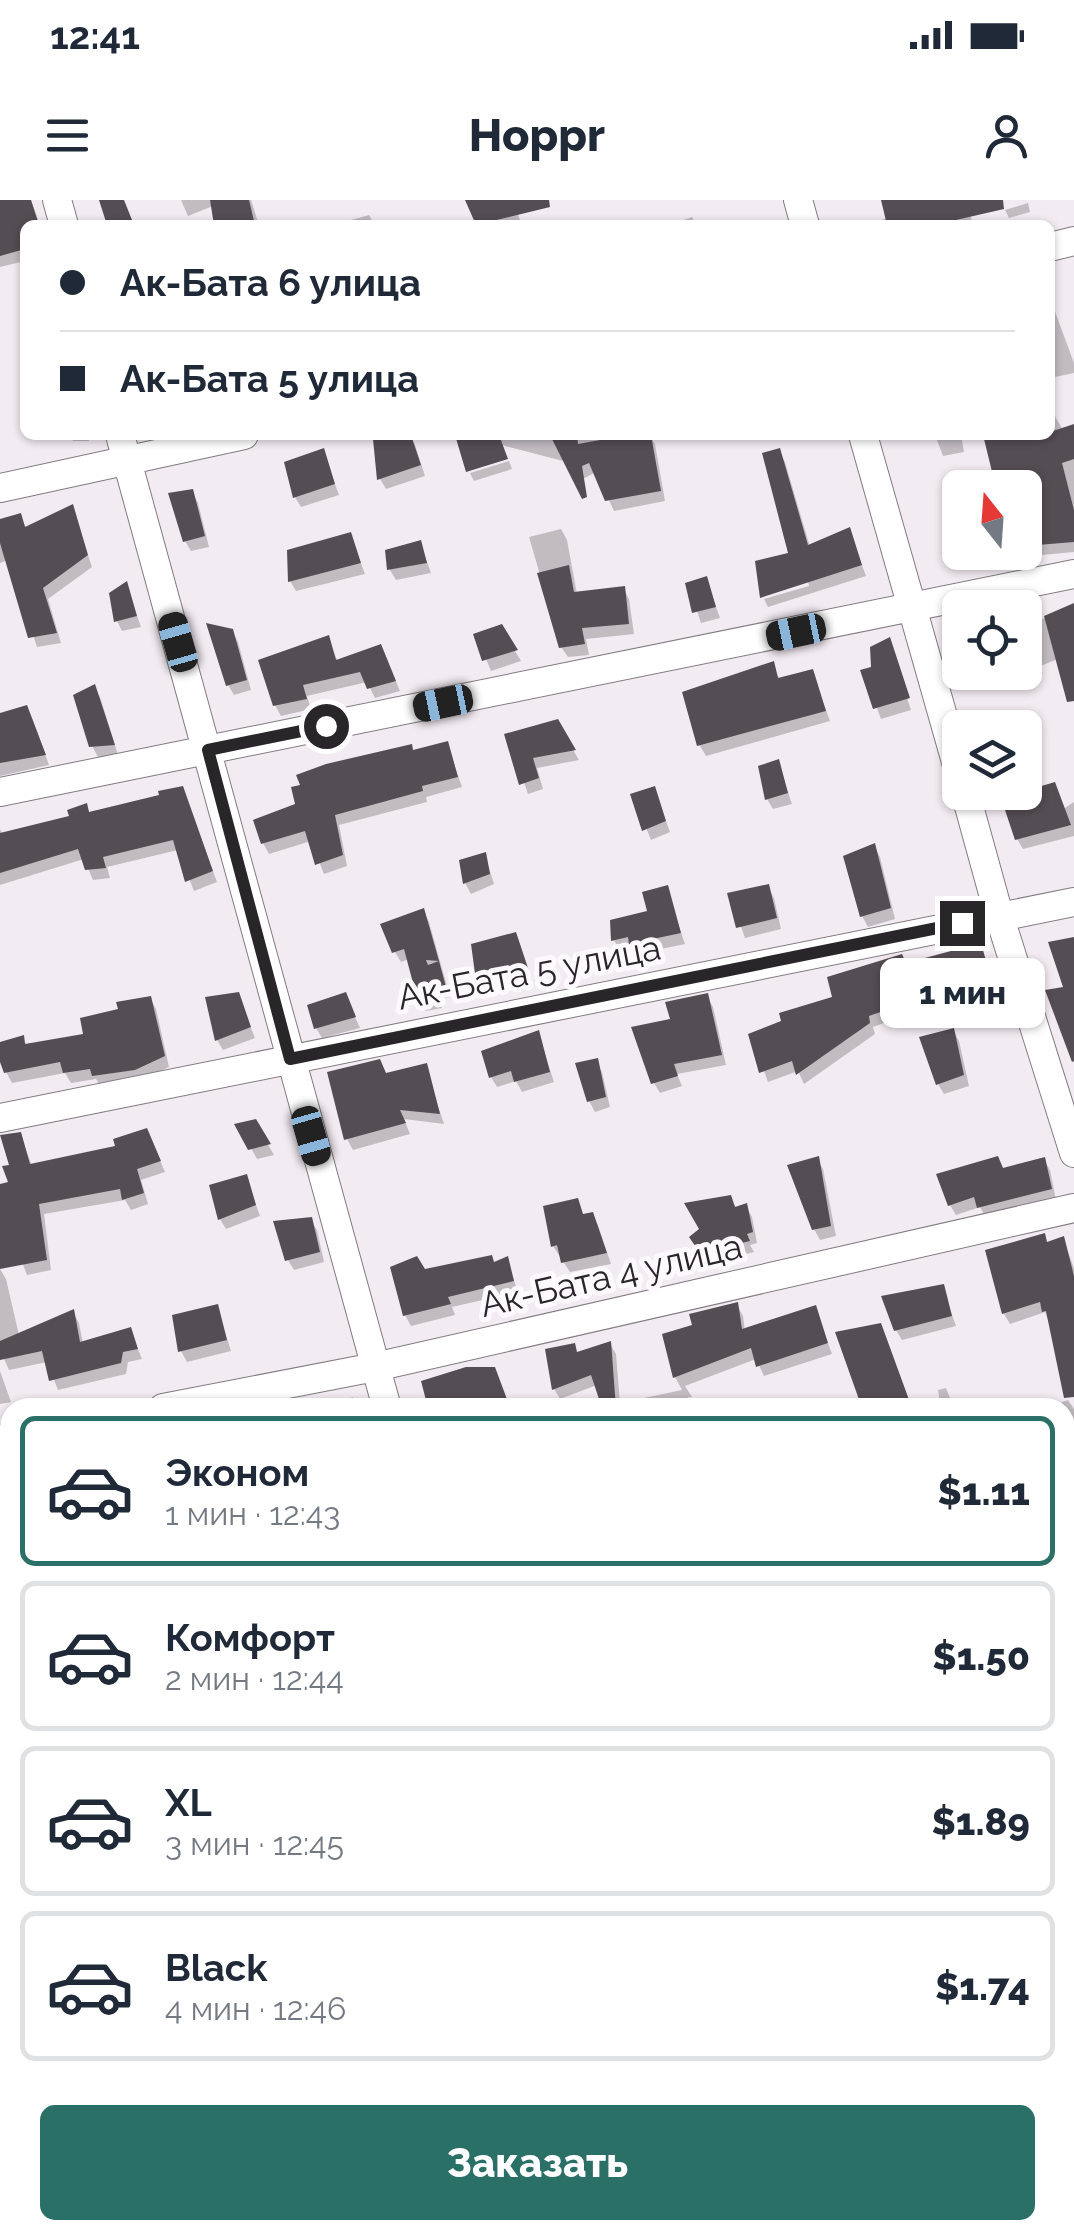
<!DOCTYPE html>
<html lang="ru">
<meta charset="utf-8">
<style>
body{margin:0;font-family:Raleway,sans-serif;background:#f2f2f3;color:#1f2937;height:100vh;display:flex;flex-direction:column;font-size:38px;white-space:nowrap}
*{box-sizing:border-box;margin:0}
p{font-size:32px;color:#747a83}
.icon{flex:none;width:55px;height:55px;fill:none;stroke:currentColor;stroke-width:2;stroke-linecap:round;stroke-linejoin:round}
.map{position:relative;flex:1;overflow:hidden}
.details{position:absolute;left:0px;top:1198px;width:1075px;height:842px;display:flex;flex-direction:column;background:#fff;border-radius:30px 30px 0 0;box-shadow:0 2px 8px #0004}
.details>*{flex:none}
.banner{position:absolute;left:20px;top:20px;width:1035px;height:220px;border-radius:15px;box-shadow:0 2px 8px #0004;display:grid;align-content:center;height:220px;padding:0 40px;background:#fff}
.needle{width:65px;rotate:343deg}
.tools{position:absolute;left:942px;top:270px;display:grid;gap:20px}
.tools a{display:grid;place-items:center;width:100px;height:100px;border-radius:15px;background:#fff;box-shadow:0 2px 8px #0004;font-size:50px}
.end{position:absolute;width:45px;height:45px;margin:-22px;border:12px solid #292629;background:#fff;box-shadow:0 0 0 5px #fff}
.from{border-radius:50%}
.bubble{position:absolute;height:70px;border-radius:15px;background:#fff;box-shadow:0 2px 8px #0004;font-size:32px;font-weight:800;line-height:70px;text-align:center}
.car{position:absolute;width:30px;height:60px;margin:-30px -15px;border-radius:12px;box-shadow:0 0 8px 2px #0007;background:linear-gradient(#222 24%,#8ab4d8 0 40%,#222 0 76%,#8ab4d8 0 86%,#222 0)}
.banner b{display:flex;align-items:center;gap:35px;height:95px;font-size:38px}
.banner b+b{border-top:2px solid #e0e1e3}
.banner i{width:25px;height:25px;background:#1f2937}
ul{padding:18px 0 0;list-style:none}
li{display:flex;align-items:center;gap:30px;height:150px;margin:0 20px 15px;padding:0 20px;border:5px solid #e0e1e3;border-radius:15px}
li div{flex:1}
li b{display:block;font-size:38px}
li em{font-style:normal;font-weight:800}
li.active{border-color:#2a7066}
li>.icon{width:90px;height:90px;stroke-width:1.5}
.cta{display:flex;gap:20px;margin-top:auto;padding:20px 40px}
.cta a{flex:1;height:115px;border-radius:15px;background:#2a7066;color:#fff;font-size:40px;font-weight:800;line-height:115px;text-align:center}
.status{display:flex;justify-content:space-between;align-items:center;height:70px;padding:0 50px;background:#fff;direction:ltr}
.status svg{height:28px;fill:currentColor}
header{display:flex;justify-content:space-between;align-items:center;height:130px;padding:0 40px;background:#fff;font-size:45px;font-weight:800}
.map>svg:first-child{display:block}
.shadow{fill:#0003}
.building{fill:#544d53}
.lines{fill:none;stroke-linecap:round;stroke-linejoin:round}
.street-casing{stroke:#827b81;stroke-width:30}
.street{stroke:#fff;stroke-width:28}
.route{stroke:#292629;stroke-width:12}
.labels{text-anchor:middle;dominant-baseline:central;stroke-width:10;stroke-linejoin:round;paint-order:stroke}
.street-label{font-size:35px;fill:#292629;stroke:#fef9fe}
</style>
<div class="status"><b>12:41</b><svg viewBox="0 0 49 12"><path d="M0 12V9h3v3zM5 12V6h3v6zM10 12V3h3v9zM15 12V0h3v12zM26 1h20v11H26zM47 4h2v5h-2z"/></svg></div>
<header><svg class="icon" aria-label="menu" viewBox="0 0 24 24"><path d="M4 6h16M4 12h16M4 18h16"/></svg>Hoppr<svg class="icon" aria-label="person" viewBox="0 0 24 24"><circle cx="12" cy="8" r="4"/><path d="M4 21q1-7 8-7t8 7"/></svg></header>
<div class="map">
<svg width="1074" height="2039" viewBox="0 0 1074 2039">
<rect width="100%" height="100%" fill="#f3ebf2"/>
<path class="shadow" d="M 8,0 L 31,0 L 40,25 L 25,25 L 25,61 L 0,67 L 0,4 Z
M 181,0 L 251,0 L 259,25 L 217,25 L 213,6 L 188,16 Z
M 468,0 L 512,0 L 522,25 L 478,25 Z
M 884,0 L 969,0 L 972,25 L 864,25 L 888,18 Z
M 1028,3 L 1030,12 L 1009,18 L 1005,10 Z
M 369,15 L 375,25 L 352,25 L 351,20 Z
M 692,17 L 696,25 L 671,25 Z
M 1050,98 L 1074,163 L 1074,173 L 1050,178 Z
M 1053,213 L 1063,230 L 1074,227 L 1074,352 L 1020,357 L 1017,352 L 1025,352 L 1025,288 L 997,235 L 1050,235 L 1050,215 Z
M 69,235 L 88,235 L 89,241 L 73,241 Z
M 154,235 L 177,235 L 157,240 Z
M 405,235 L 409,235 L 415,245 L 425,276 L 386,289 L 380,279 Z
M 463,235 L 617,235 L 617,240 L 649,235 L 655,244 L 665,301 L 614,311 L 596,272 L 577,282 L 567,262 Z
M 935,235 L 961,235 L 964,252 L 943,256 Z
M 323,251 L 339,295 L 301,307 L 295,297 Z
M 779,251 L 785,262 L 810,347 L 849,330 L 866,376 L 768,407 L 764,399 L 809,386 L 808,381 L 762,397 L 758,363 L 791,355 L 765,255 Z
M 509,261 L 512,269 L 474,281 L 470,273 Z
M 192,292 L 198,303 L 209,347 L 191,351 L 185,341 Z
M 72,307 L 92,367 L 48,399 L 61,443 L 37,447 L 8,360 L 0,363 L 0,322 L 20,316 L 27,329 Z
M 561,329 L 567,340 L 577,394 L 623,388 L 629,399 L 634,434 L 586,439 L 589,455 L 568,457 L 561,447 L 529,337 Z
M 350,335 L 365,374 L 296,391 L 290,381 Z
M 420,342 L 431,373 L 396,380 L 390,370 L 388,351 Z
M 706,379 L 720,418 L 701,423 L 688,384 Z
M 126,384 L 141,427 L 122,431 L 117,421 Z
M 1074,405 L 1074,494 L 1058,459 L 1025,472 L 1025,427 Z
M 501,427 L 521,461 L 491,471 L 476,435 Z
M 232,431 L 238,442 L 251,490 L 234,495 L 228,485 Z
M 328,438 L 338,462 L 386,458 L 400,491 L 375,498 L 367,482 L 307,496 L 311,509 L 281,516 L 275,505 Z
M 891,448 L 911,510 L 881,519 L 863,471 L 874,468 Z
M 772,464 L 780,480 L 812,472 L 830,521 L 706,556 L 700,546 L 686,493 Z
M 973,472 L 1023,472 L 980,489 Z
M 94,487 L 100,497 L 118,555 L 98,557 L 92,546 Z
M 0,515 L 32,518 L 49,565 L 0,576 Z
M 557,522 L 579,560 L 537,568 L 543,589 L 528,594 L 508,536 Z
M 447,544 L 462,587 L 426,597 L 427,602 L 339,625 L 347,666 L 324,674 L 311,641 L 269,654 L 263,643 L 298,606 L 414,552 Z
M 778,562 L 792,604 L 773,609 L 767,599 Z
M 182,588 L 217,682 L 194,691 L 178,650 L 107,667 L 110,678 L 93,680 L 84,659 L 0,685 L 0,629 L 3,635 L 72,618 L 86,606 L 90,614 L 162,597 Z
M 654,589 L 670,632 L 651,640 L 633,596 Z
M 1074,602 L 1074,636 L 1023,649 L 1017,639 Z
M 874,646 L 880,657 L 895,719 L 868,727 L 862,716 L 846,658 Z
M 485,655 L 494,684 L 471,694 L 465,683 L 462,662 Z
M 768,687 L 774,698 L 781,729 L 745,738 L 730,695 Z
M 666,688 L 685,744 L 637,754 L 633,748 L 620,751 L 614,740 L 650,713 Z
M 423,711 L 429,722 L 450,797 L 439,799 L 442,808 L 426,811 L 420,801 L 409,759 L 401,762 L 395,752 Z
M 515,735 L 532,781 L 484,791 L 478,780 Z
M 980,746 L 998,800 L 960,812 L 954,801 L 950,781 L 895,819 L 873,827 L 875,834 L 804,884 L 798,871 L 768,882 L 751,835 L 905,765 Z
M 237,794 L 255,838 L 223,850 L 217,840 Z
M 707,796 L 713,807 L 726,865 L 677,874 L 682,886 L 660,893 L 654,883 L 673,821 Z
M 150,798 L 156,809 L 169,867 L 141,880 L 100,886 L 96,879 L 71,883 L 65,873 L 12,883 L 6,872 L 0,845 L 23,838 L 27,846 L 86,836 L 121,811 Z
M 350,806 L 360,828 L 322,838 L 316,828 Z
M 953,830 L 959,841 L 969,886 L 944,894 L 938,884 Z
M 538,833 L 554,882 L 522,892 L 516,881 L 497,887 L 491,877 Z
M 596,861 L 602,872 L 610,907 L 595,912 L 589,901 Z
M 425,866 L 444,924 L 404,919 L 410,934 L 353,950 L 347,939 L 386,876 Z
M 255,922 L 274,955 L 257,959 L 238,925 Z
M 20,934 L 32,966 L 152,942 L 165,972 L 141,980 L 148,1004 L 131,1010 L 125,1000 L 44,1014 L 51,1070 L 27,1075 L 0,1004 L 0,986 L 11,984 Z
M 817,959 L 823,969 L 836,1036 L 820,1040 L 814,1029 Z
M 1044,960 L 1050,970 L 1056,1000 L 986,1018 L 980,1007 L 956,1015 L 950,1005 L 1004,971 Z
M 246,977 L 260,1016 L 226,1029 L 220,1019 Z
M 730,998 L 737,1009 L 746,1006 L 752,1017 L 757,1043 L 750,1045 L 754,1052 L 708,1063 L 698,1048 Z
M 577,1001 L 584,1016 L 592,1015 L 598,1025 L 611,1064 L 570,1072 L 553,1046 Z
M 310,1020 L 317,1030 L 324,1062 L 294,1070 L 288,1060 Z
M 1044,1036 L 1048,1044 L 1063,1039 L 1074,1068 L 1074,1192 L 1045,1112 L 1010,1124 L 1004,1114 L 988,1052 Z
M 507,1060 L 518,1092 L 452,1107 L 455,1115 L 411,1126 L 405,1115 L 423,1072 L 494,1065 Z
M 0,1069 L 6,1079 L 19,1135 L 73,1112 L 79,1123 L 83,1144 L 130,1130 L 142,1159 L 128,1162 L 126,1174 L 58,1190 L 47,1162 L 9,1170 L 0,1150 Z
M 942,1087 L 956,1126 L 902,1140 L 896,1130 Z
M 737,1105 L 743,1116 L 745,1131 L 815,1108 L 832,1154 L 764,1176 L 756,1159 L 685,1186 L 692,1197 L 688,1197 L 691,1208 L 604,1208 L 597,1185 L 560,1199 L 554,1189 L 578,1154 L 610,1144 L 616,1154 L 620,1203 L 682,1190 L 675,1177 L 695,1126 Z
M 217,1107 L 231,1151 L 187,1162 L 181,1151 Z
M 0,1171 L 11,1202 L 0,1204 Z
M 946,1188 L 954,1208 L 925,1208 L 940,1204 L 938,1190 Z
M 353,1197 L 359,1208 L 321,1208 Z
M 1068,1200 L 1074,1209 L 1074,1263 L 1065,1266 L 1065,1208 L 1045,1208 Z
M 0,1294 L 10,1310 L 0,1314 Z
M 0,1394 L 10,1427 L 10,1519 L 7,1515 L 0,1516 Z
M 1065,1817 L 1074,1832 L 1074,1889 L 1065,1892 Z
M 1074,1975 L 1074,2016 L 1065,2018 L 1065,1979 Z
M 10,2019 L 10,2030 L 26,2030 L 29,2039 L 3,2039 L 0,2021 Z
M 701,2030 L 765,2030 L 766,2033 L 848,2030 L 851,2038 L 901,2030 L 1031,2030 L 1033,2038 L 935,2039 L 933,2035 L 934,2039 L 704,2039 Z
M 173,2032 L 177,2039 L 151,2039 Z"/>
<path class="building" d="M 0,0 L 31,0 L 39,25 L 25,25 L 25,49 L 0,56 Z
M 99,0 L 124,0 L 134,25 L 107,25 Z
M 210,0 L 249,0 L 255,25 L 214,25 Z
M 465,0 L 549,0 L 550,7 L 476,25 Z
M 881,0 L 1003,0 L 1004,9 L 934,25 L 887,25 Z
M 1074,224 L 1074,259 L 1062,263 L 1074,310 L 1074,342 L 1025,346 L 1025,288 L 996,288 L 983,235 L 1050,235 L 1050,232 Z
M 391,235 L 411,235 L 421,265 L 377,280 L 373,239 Z
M 455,235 L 499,235 L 508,259 L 466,272 Z
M 550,235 L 577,235 L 578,244 L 628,235 L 651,235 L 661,291 L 605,301 L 589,263 L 582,266 L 587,297 L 582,299 Z
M 324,248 L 335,284 L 293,298 L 284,262 Z
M 780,248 L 808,345 L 850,327 L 862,365 L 760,398 L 755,361 L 788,353 L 762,253 Z
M 193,289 L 205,336 L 183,342 L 168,293 Z
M 73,304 L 88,355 L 43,388 L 57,433 L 28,438 L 0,343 L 0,319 L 21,313 L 25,327 Z
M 351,332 L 361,363 L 288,382 L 287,350 Z
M 421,340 L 427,363 L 387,370 L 385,350 Z
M 569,365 L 574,392 L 625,386 L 629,424 L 582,428 L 585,444 L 559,448 L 537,373 Z
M 707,376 L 716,407 L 692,413 L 685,383 Z
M 127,381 L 137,416 L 114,422 L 109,393 Z
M 1074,403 L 1074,501 L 1067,502 L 1044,416 Z
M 206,423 L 233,429 L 247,480 L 226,486 Z
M 502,424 L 518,450 L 482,461 L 473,434 Z
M 329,435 L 336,460 L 381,444 L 396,481 L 367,489 L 360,472 L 303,485 L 307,499 L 273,506 L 258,460 Z
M 890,437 L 910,498 L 873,509 L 860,470 L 871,467 L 870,447 Z
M 774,461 L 778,478 L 813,469 L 826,511 L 697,546 L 682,492 Z
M 95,484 L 115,545 L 89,547 L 73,495 Z
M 27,505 L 46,555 L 0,563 L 0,513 Z
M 558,519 L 576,550 L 533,558 L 539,578 L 519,585 L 504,534 Z
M 448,541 L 458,577 L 422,586 L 423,591 L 335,615 L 343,655 L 315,665 L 305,631 L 261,644 L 253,620 L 295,604 L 291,587 L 300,585 L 296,575 L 326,564 L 412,544 L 413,550 Z
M 779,559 L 788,593 L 765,600 L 758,566 Z
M 1055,582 L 1071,625 L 1015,640 L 1001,598 Z
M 183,586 L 213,671 L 185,682 L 173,640 L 103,657 L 106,668 L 85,670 L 78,649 L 0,673 L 0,633 L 69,616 L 67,610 L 87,603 L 89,612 L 159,595 L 158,591 Z
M 655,586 L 666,621 L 642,631 L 630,594 Z
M 875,643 L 891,708 L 860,717 L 843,656 Z
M 486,652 L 490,674 L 463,684 L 459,660 Z
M 769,684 L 777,718 L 736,728 L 727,693 Z
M 668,685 L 681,733 L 629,744 L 628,737 L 611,741 L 610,720 L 647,711 L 642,692 Z
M 424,708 L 439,761 L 426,760 L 428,765 L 439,761 L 446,787 L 436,789 L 438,797 L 418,802 L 404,749 L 392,753 L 380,724 Z
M 516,732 L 529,771 L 476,781 L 471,744 Z
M 1074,737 L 1074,861 L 1072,862 L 1045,790 L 1063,787 L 1048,742 Z
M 981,743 L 994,789 L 951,802 L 945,770 L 889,809 L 869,816 L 870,823 L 796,875 L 792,861 L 759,873 L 748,834 L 781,821 L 779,813 L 832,797 L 827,777 L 902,754 L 906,763 Z
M 239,792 L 251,827 L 215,841 L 205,797 Z
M 346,792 L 356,817 L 314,829 L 307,805 Z
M 708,793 L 722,855 L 674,864 L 678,876 L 651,884 L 631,827 L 670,819 L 665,802 Z
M 151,796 L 165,856 L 135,870 L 92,876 L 90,869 L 63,873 L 60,862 L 4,873 L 0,862 L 0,842 L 24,835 L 25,844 L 83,834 L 80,818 L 118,809 L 116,802 Z
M 954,828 L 964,875 L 936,885 L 919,837 Z
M 539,830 L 550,872 L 514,882 L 511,871 L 489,878 L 481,851 Z
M 598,858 L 606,897 L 587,902 L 575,863 Z
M 380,859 L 386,873 L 427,863 L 440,914 L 400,910 L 406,923 L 344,940 L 327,872 Z
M 256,919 L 271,944 L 248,950 L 234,924 Z
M 147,928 L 161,961 L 137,969 L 144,993 L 122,1000 L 120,989 L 39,1004 L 47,1060 L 0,1069 L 0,984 L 8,982 L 2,966 L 9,965 L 0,935 L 21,932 L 30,964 L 115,946 L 113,939 Z
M 819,956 L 831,1026 L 812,1030 L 787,965 Z
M 998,956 L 1003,968 L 1045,957 L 1052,989 L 977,1008 L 974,997 L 948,1006 L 936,974 Z
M 247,974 L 256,1005 L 218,1020 L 209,985 Z
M 731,995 L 735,1007 L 747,1003 L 753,1032 L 747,1034 L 750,1041 L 700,1053 L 689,1037 L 699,1029 L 684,1003 Z
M 578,998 L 583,1014 L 593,1012 L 607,1053 L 561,1063 L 557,1045 L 551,1047 L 543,1006 Z
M 312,1017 L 320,1052 L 285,1061 L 273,1021 Z
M 1045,1033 L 1047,1042 L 1064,1036 L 1074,1076 L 1074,1197 L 1064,1198 L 1046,1111 L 1042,1112 L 1040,1102 L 1002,1114 L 985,1050 Z
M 492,1055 L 494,1062 L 508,1056 L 514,1081 L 448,1097 L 451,1104 L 403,1116 L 390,1067 L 417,1056 L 425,1069 Z
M 944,1084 L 952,1116 L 894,1131 L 881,1096 Z
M 738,1102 L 742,1129 L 816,1105 L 828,1143 L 756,1167 L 751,1148 L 673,1178 L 662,1134 L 692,1125 L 689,1114 Z
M 218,1104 L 227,1140 L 178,1152 L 172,1115 Z
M 74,1109 L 80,1142 L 131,1127 L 138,1149 L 123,1152 L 121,1163 L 49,1181 L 42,1151 L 0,1160 L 0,1141 Z
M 881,1123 L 912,1208 L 862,1208 L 835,1132 Z
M 611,1141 L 616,1208 L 602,1208 L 591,1175 L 552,1190 L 545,1149 L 575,1143 L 577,1152 Z
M 466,1167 L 495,1167 L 508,1202 L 498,1208 L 428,1208 L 421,1181 Z"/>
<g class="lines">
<g class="street-casing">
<path id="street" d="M 57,0 L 64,25
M 798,0 L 805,25
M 1050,47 L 1074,41
M 120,235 L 387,1208
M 863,235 L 960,576
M 0,288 L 244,235
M 0,592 L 1074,374
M 965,592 L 999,715 L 1074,953
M 0,918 L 1074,702
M 163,1208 L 375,1167 L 1074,1008
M 0,1239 L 10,1237
M 1065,1363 L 1074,1361
M 0,1565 L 10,1564
M 0,1630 L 10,1627
M 1065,1694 L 1074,1692
M 0,1963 L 10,1961
M 626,2030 L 628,2039"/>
</g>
<use href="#street" class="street"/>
</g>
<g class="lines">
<path class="route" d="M 326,526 L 208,550 L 290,859 L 962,723"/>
</g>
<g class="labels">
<g class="street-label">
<text transform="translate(529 772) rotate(-11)">Ак-Бата 5 улица</text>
<text transform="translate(611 1075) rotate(-13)">Ак-Бата 4 улица</text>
</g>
</g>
</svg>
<div class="tools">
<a><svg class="needle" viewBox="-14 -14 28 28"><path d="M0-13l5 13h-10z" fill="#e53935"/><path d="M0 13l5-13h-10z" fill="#747a83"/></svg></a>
<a><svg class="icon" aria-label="locate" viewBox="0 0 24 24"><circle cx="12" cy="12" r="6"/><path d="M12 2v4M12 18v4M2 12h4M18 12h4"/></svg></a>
<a><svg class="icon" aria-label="layers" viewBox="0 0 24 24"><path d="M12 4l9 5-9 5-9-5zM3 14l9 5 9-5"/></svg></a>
</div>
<i class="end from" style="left:326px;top:526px"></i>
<i class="end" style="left:962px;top:723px"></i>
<div class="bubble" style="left:880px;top:758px;width:165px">1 мин</div>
<i class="car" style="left:796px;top:432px;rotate:258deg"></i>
<i class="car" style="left:178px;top:442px;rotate:344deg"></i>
<i class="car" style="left:443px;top:503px;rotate:258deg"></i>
<i class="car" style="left:311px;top:936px;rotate:164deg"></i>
<div class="banner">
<b><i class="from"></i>Ак-Бата 6 улица</b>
<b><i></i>Ак-Бата 5 улица</b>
</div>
<section class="details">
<ul>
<li class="active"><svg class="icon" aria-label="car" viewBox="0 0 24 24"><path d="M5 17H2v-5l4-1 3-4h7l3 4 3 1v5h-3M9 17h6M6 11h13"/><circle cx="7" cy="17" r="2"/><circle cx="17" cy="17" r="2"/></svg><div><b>Эконом</b><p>1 мин · 12:43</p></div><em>$1.11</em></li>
<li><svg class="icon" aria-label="car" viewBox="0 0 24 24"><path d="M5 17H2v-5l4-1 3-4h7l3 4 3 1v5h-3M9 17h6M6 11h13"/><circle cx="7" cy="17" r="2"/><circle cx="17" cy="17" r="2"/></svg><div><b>Комфорт</b><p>2 мин · 12:44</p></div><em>$1.50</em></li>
<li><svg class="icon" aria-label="car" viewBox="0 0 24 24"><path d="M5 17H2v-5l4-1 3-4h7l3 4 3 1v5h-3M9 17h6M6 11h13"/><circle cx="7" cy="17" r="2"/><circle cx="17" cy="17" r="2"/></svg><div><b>XL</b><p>3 мин · 12:45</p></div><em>$1.89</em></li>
<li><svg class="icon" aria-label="car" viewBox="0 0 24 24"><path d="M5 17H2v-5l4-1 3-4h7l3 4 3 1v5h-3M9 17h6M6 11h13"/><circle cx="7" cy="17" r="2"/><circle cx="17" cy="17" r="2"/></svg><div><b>Black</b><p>4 мин · 12:46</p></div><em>$1.74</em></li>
</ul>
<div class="cta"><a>Заказать</a></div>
</section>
</div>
